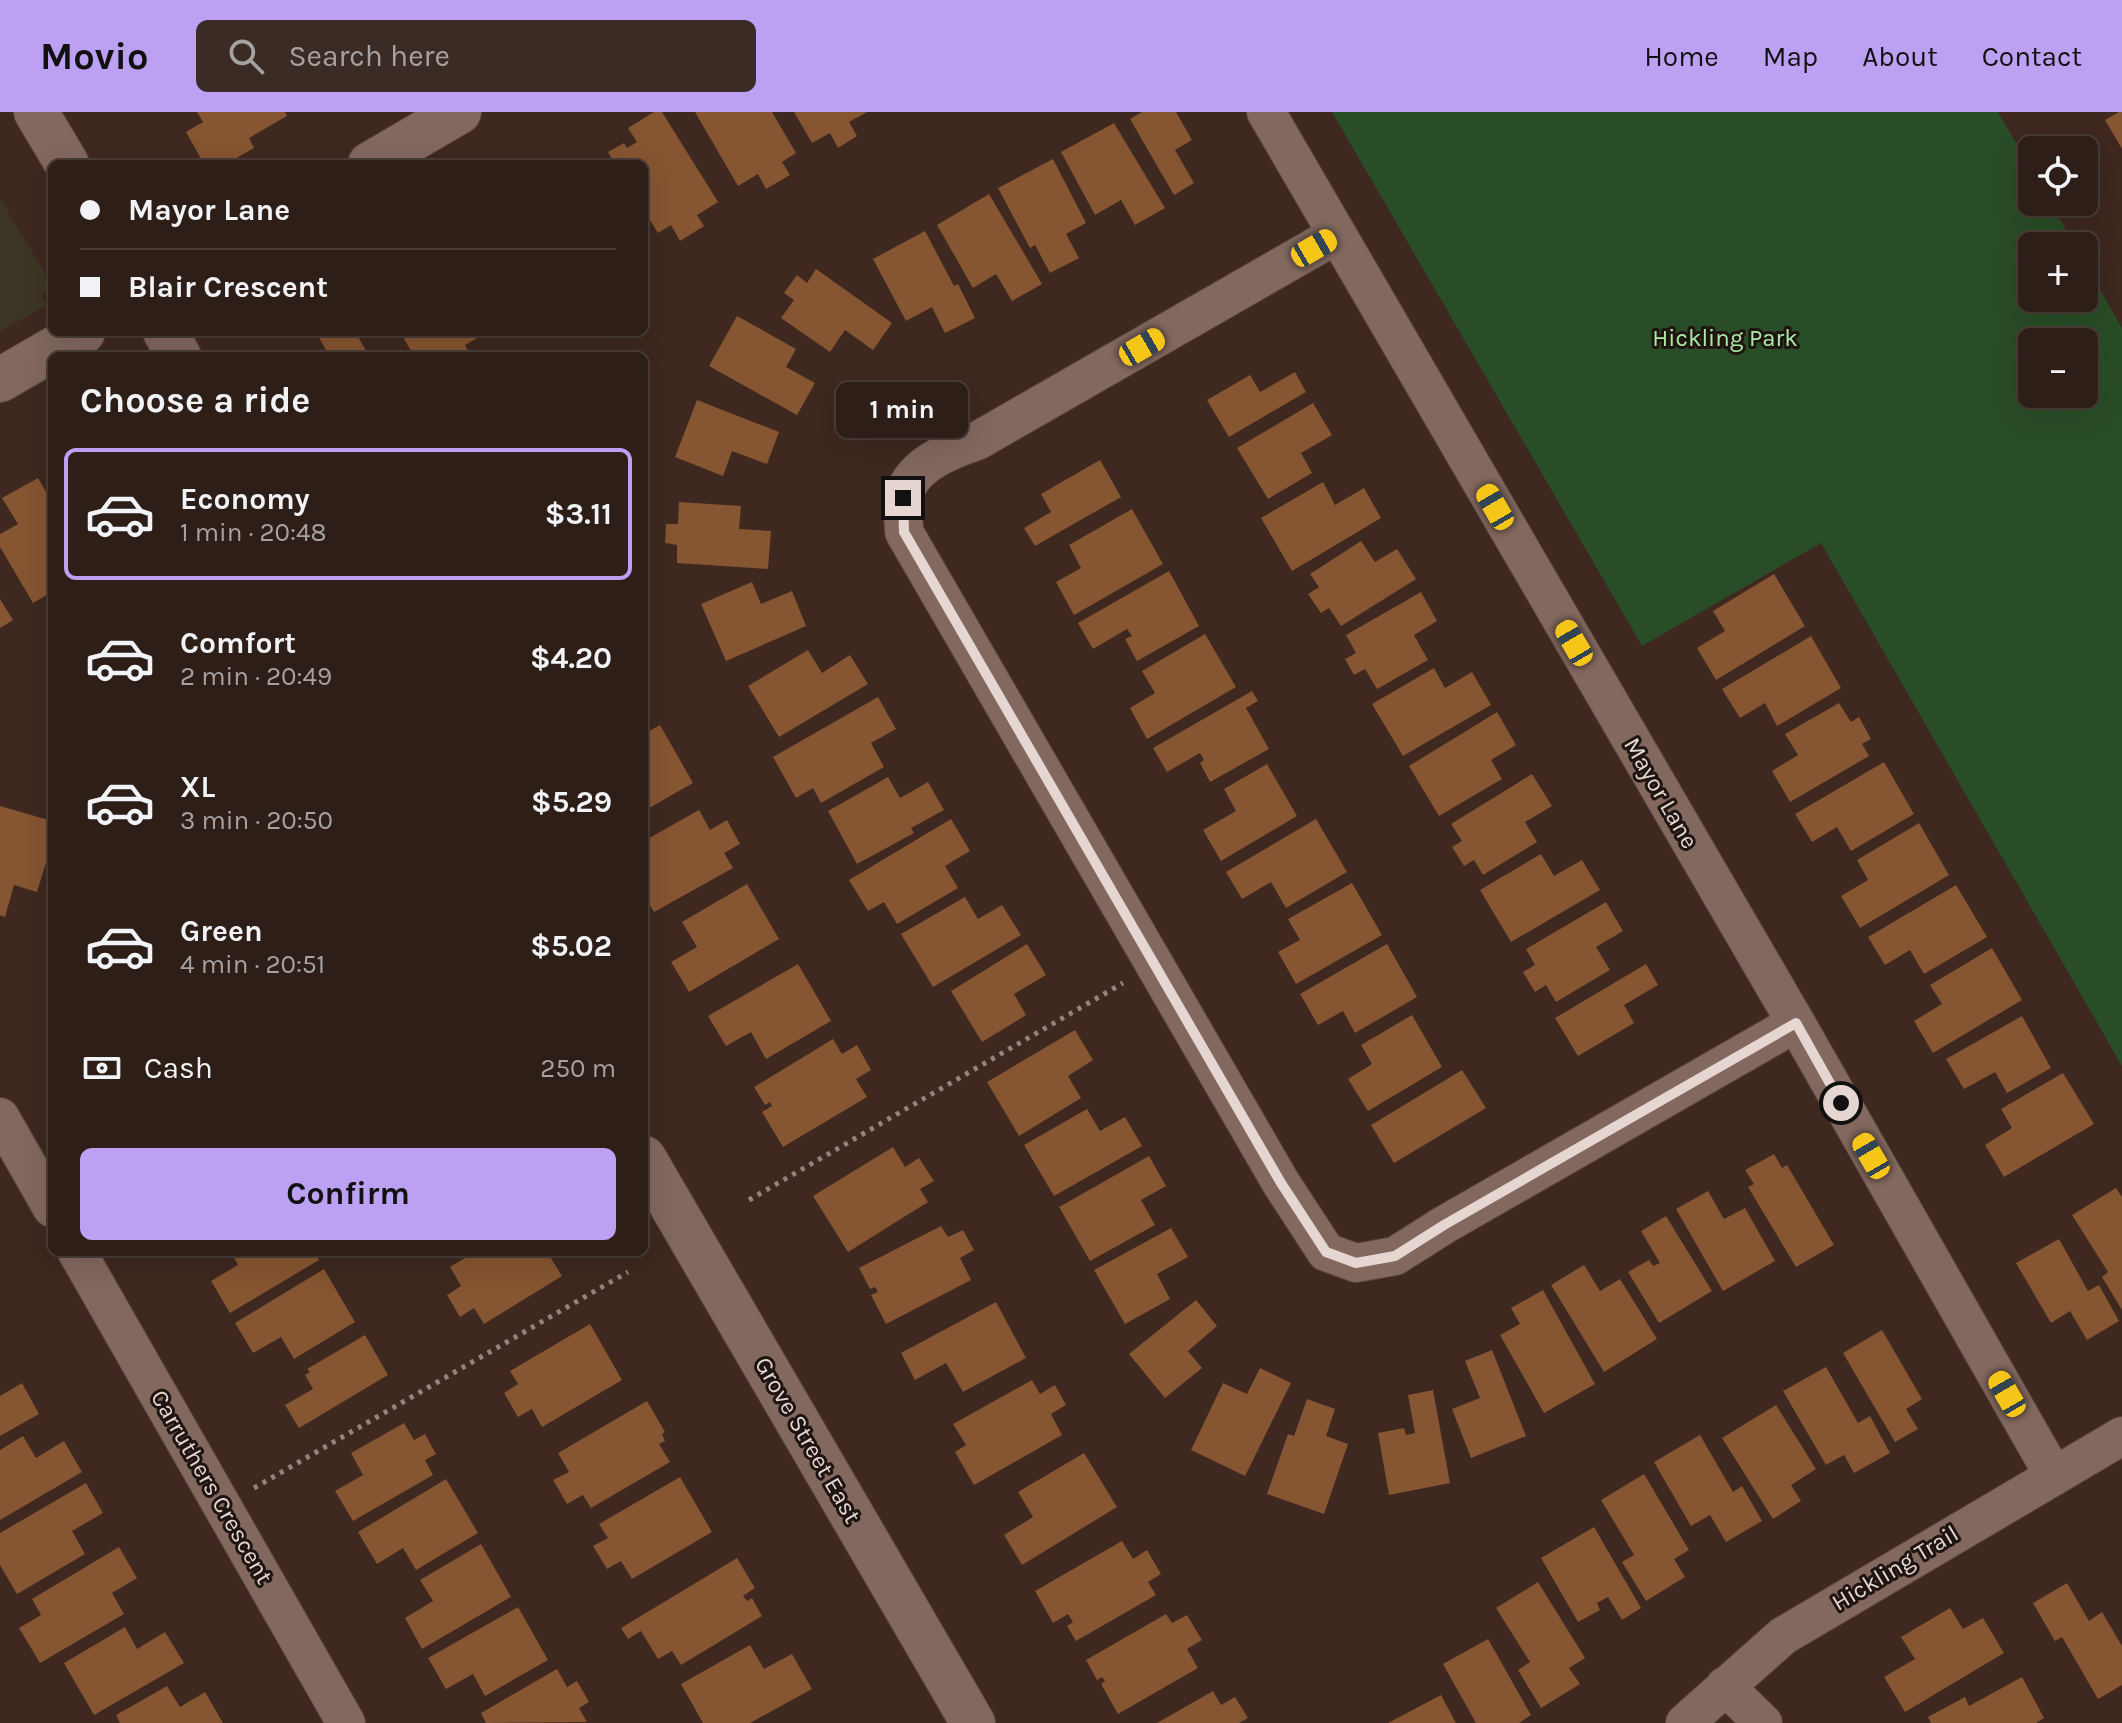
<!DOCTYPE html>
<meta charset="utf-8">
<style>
body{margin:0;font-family:Karla,sans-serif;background:#3a2b25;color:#f1f3f6;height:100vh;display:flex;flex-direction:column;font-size:30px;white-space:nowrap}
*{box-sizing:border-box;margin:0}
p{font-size:26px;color:#a7a2a2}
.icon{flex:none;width:44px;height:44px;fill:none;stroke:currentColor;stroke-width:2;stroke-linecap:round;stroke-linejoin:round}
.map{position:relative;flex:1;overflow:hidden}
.panel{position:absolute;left:48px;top:240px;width:600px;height:904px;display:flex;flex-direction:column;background:#2e1e18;border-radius:12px;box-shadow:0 8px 32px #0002,0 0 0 2px #493c37}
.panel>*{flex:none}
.hud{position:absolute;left:48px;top:48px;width:600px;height:176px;border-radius:12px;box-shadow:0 8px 32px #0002,0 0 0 2px #493c37;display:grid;align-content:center;height:176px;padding:0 32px;background:#2e1e18}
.tools{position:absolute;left:2018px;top:24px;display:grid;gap:16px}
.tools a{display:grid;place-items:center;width:80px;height:80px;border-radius:12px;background:#2e1e18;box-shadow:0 8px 32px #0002,0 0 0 2px #493c37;font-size:40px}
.end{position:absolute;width:36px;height:36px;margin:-18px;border:10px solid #e5d6d1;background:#111;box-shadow:0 0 0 4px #111}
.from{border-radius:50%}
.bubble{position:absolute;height:56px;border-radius:12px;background:#2e1e18;box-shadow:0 8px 32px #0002,0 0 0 2px #493c37;font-size:26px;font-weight:700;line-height:56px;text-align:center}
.car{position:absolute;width:24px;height:48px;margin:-24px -12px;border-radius:10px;box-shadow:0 0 6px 2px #0007;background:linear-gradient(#f5c518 24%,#345 0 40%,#f5c518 0 76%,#345 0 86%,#f5c518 0)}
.hud b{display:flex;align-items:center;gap:28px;height:76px;font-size:30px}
.hud b+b{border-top:2px solid #493c37}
.hud i{width:20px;height:20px;background:#f1f3f6}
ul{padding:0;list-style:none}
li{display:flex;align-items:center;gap:24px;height:132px;margin:0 16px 12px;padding:0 16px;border:4px solid transparent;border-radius:12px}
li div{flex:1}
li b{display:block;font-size:30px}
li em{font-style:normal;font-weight:700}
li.active{border-color:#bca0f2}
li>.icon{width:72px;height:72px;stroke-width:1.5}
h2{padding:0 32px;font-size:36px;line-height:96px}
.pay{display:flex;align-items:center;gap:20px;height:88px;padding:0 32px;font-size:30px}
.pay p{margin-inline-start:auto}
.cta{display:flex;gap:16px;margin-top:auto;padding:16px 32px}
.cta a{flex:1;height:92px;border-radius:12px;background:#bca0f2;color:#111;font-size:32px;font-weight:700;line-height:92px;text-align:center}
header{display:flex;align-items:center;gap:48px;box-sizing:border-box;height:112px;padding:0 40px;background:#bca0f2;color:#111}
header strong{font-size:38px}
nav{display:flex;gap:44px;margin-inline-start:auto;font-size:28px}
.search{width:560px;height:72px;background:#3a2b25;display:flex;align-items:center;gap:20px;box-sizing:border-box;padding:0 28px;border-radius:12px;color:#a7a2a2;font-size:30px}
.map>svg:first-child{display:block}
.commercial{fill:#3d3524}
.green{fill:#294d27;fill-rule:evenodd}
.building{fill:#865531}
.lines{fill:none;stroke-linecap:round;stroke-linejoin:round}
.minor-casing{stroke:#56433d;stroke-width:40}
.tertiary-casing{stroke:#56433d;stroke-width:46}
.path{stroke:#96837d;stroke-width:5;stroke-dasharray:4 6;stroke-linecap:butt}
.minor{stroke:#82685f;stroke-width:38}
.tertiary{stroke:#82685f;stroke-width:44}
.route{stroke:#e5d6d1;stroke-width:10}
.labels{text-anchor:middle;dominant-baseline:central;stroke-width:6;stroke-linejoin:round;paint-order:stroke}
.park-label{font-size:24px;fill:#abeaa5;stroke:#1e1410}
.street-label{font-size:24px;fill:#e5d6d1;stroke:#1e1410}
</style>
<header>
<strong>Movio</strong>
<div class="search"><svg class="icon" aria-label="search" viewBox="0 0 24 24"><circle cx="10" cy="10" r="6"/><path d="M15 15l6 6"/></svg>Search here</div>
<nav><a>Home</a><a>Map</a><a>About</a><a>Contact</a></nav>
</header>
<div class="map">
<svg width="2122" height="1611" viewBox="0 0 2122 1611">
<rect width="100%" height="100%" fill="#3e2820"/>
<path class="commercial" d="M 0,86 L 52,174 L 41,183 L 47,193 L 0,220 Z"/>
<path class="green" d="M 1332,0 L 1998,0 L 2032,59 L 2032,90 L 2050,90 L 2075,134 L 2032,134 L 2032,186 L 2084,186 L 2084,150 L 2122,216 L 2122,954 L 1821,431 L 1642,534 ZM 2032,230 L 2084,230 L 2084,282 L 2032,282 Z"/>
<path class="building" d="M 197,0 L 285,0 L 287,4 L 249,26 L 254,36 L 226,52 L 204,52 L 186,20 L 203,10 Z
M 654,0 L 662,0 L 718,90 L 697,103 L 704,114 L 680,129 L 671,113 L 658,121 L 644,99 L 644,52 L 615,52 L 608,40 L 624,31 L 627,36 L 637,30 L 628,16 Z
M 695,0 L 772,0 L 796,41 L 782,50 L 790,63 L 766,77 L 758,62 L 738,74 Z
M 794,0 L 867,0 L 849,10 L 857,24 L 838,36 L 830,21 L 812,31 Z
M 1142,0 L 1176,0 L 1192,28 L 1175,38 L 1194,71 L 1174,83 L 1130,7 Z
M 2119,0 L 2122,0 L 2122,37 L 2105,8 Z
M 1114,11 L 1165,96 L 1135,113 L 1121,88 L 1095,103 L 1061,40 Z
M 1053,47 L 1086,111 L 1066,122 L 1079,146 L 1050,161 L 1035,133 L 1030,136 L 998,76 Z
M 989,82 L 1042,172 L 1012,189 L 996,162 L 973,176 L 937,113 Z
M 925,119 L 954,174 L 958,172 L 975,206 L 945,221 L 932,195 L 906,209 L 873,147 Z
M 816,157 L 892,211 L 873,238 L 845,218 L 830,240 L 781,206 L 794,188 L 784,181 L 797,163 L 807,171 Z
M 737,204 L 796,237 L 786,255 L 815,271 L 797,303 L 709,254 Z
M 316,220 L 361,220 L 357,223 L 369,244 L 310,244 L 320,238 L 323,242 L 327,240 Z
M 400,220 L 476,220 L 479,225 L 465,233 L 471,244 L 414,244 Z
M 1295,260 L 1306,280 L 1229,325 L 1207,288 L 1250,263 L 1260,280 Z
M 697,288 L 779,320 L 767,352 L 732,339 L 723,364 L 675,345 Z
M 1313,291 L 1332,323 L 1301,341 L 1312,361 L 1268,387 L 1237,336 Z
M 1100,348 L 1121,385 L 1035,434 L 1024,416 L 1051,400 L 1041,382 Z
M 38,366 L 52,390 L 52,480 L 33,491 L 0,435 L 0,422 L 18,412 L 2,386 Z
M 1323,370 L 1335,393 L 1364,376 L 1381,406 L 1292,459 L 1261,406 Z
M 679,390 L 741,394 L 739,417 L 771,419 L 768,457 L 677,451 L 677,433 L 665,431 L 666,412 L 678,412 Z
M 1132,397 L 1163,452 L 1074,503 L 1056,470 L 1081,456 L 1069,433 Z
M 1361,429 L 1375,450 L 1397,437 L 1416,467 L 1341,514 L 1329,496 L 1321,501 L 1308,482 L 1319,475 L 1310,462 Z
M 1169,459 L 1199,514 L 1137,549 L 1125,527 L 1132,524 L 1127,517 L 1093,537 L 1078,511 Z
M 1774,462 L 1805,514 L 1716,568 L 1697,536 L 1725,519 L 1713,499 Z
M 752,470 L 761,492 L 792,479 L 806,514 L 726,549 L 701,492 Z
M 1421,480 L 1437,509 L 1414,523 L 1428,548 L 1377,577 L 1365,557 L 1354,563 L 1345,547 L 1356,541 L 1346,523 Z
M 0,487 L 13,508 L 0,516 Z
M 1205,522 L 1236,575 L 1147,627 L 1130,596 L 1155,581 L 1142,559 Z
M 1811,524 L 1841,576 L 1777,614 L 1765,591 L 1740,606 L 1722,577 Z
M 808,538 L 822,561 L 850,543 L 868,572 L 779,625 L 748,574 Z
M 1434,556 L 1445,576 L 1472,560 L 1491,593 L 1403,644 L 1372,592 Z
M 1252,579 L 1258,589 L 1246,596 L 1269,637 L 1210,670 L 1200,651 L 1204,648 L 1200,641 L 1167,660 L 1153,636 Z
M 878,585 L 896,617 L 871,631 L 884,655 L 821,691 L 813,676 L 796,686 L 773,645 Z
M 1839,591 L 1851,610 L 1859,605 L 1871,627 L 1862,632 L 1869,644 L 1790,690 L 1772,659 L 1798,643 L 1785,622 Z
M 1497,600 L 1516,633 L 1491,648 L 1502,667 L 1439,704 L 1409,654 Z
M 660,613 L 693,671 L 644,699 L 644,622 Z
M 1884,650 L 1914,702 L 1851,739 L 1837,715 L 1812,730 L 1795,702 Z
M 1267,652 L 1297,704 L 1221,749 L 1203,718 L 1236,699 L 1224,677 Z
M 1532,662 L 1552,694 L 1525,710 L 1537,730 L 1483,763 L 1474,748 L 1464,754 L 1452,735 L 1462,729 L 1451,712 Z
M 888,665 L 900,686 L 928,670 L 944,698 L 911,716 L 914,721 L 857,752 L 828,699 Z
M 0,694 L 52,709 L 52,731 L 37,780 L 14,773 L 5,805 L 0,803 Z
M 699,698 L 710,718 L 727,708 L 740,732 L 724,741 L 733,756 L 654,800 L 644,784 L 644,729 Z
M 951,707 L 970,739 L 945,754 L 958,776 L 897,812 L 884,790 L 868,799 L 849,768 Z
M 1316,707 L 1347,760 L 1286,796 L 1271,770 L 1242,787 L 1226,760 Z
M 1919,711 L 1949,763 L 1860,816 L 1841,784 L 1868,768 L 1857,748 Z
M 1541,742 L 1554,764 L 1582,748 L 1600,778 L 1511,830 L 1480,778 Z
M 1352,771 L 1382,823 L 1296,872 L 1278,840 L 1300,828 L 1288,807 Z
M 747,772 L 779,827 L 689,880 L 671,850 L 697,835 L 682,810 Z
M 1956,773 L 1987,825 L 1924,862 L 1910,838 L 1885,853 L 1868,825 Z
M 965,785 L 978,807 L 1002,793 L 1021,823 L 933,875 L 901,822 Z
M 1606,790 L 1623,819 L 1596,835 L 1610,858 L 1556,890 L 1546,873 L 1535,880 L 1523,860 L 1535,853 L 1526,837 Z
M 1027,832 L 1046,863 L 1014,882 L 1026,903 L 982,930 L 951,879 Z
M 1387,832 L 1417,885 L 1355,921 L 1343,899 L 1318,913 L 1300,882 Z
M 1992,836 L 2022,888 L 1933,941 L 1914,909 L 1942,892 L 1930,873 Z
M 798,852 L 831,909 L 766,947 L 751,920 L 726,934 L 708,904 Z
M 1646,852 L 1658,873 L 1624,893 L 1634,911 L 1578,944 L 1555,906 Z
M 1412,903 L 1442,955 L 1368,999 L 1348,967 L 1372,952 L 1361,933 Z
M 2022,904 L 2051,956 L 2007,981 L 1995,960 L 1964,977 L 1946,947 Z
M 1075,918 L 1093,948 L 1068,964 L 1081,986 L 1019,1024 L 987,970 Z
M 833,927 L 842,942 L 857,933 L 871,958 L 856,967 L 867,985 L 783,1035 L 762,1000 L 772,994 L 770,990 L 765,993 L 754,975 Z
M 1462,958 L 1486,996 L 1394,1051 L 1371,1013 Z
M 2063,961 L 2094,1012 L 2004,1065 L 1985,1033 L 2012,1016 L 2001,997 Z
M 1087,997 L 1100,1019 L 1125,1005 L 1142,1034 L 1054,1084 L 1024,1033 Z
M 893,1035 L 905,1055 L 919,1046 L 934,1069 L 920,1077 L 928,1090 L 848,1140 L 813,1084 Z
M 1774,1042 L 1782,1056 L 1787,1053 L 1834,1133 L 1796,1155 L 1748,1075 L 1754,1072 L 1745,1058 Z
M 1149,1044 L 1166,1074 L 1141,1088 L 1155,1113 L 1090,1149 L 1059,1095 Z
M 2116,1076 L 2122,1085 L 2122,1198 L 2102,1165 L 2108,1160 L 2072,1103 Z
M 1708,1079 L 1724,1107 L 1745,1096 L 1775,1149 L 1723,1179 L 1676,1097 Z
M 1666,1104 L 1712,1179 L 1659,1211 L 1628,1160 L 1649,1148 L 1653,1154 L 1660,1151 L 1641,1119 Z
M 941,1114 L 948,1125 L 963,1118 L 974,1138 L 960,1146 L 971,1168 L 886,1212 L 871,1183 L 878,1180 L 875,1175 L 870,1177 L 859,1156 Z
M 1171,1116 L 1188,1145 L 1157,1162 L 1170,1187 L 1125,1212 L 1094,1158 Z
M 2059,1127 L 2088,1179 L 2099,1173 L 2119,1209 L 2087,1228 L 2070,1199 L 2051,1211 L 2016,1151 Z
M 231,1140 L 315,1140 L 319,1148 L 230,1201 L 211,1169 L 238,1153 Z
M 475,1140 L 547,1140 L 562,1164 L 484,1212 L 474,1196 L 460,1205 L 447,1183 L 461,1174 L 450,1155 Z
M 1584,1153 L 1600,1179 L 1620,1167 L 1657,1227 L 1604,1260 L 1551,1173 Z
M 324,1157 L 355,1210 L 294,1247 L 281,1225 L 253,1241 L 235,1211 Z
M 1543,1178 L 1595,1272 L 1544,1301 L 1500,1223 L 1520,1212 L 1511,1196 Z
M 1196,1188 L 1217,1214 L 1188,1239 L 1202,1256 L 1165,1286 L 1129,1242 Z
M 996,1190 L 1026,1246 L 963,1280 L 946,1251 L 915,1268 L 901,1241 Z
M 590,1212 L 622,1268 L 542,1315 L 532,1297 L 518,1305 L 504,1281 L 518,1272 L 510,1259 Z
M 1882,1218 L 1922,1287 L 1906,1297 L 1918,1317 L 1895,1330 L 1843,1241 Z
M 365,1223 L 388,1263 L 299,1316 L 285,1293 L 313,1277 L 305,1263 L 310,1260 L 307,1257 Z
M 1492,1238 L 1526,1324 L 1471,1346 L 1452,1297 L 1480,1286 L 1465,1249 Z
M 1826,1255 L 1858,1311 L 1870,1304 L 1890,1341 L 1854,1361 L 1844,1343 L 1826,1353 L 1783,1279 Z
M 1260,1256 L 1291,1271 L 1245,1364 L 1191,1338 L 1223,1271 L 1247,1282 Z
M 1032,1268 L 1040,1282 L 1055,1273 L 1066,1293 L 1051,1302 L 1062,1323 L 974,1373 L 955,1340 L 966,1333 L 953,1312 Z
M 22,1271 L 39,1302 L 0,1324 L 0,1284 Z
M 1433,1278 L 1450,1371 L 1389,1383 L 1378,1321 L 1404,1316 L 1406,1323 L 1415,1321 L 1408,1283 Z
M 1307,1287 L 1335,1297 L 1326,1324 L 1348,1332 L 1324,1402 L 1267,1382 L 1288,1322 L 1294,1324 Z
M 647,1289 L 665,1320 L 662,1322 L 665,1329 L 659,1332 L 670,1350 L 591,1396 L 583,1383 L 567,1392 L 553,1368 L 569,1360 L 558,1341 Z
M 1776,1293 L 1816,1357 L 1791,1373 L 1801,1389 L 1773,1407 L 1722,1326 Z
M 404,1311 L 414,1328 L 425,1322 L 436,1342 L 425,1348 L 433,1363 L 353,1409 L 335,1379 L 363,1363 L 351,1341 Z
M 1700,1323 L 1733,1380 L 1742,1374 L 1762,1409 L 1726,1430 L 1710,1403 L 1691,1414 L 1654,1350 Z
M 23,1324 L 36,1346 L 64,1329 L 82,1360 L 0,1408 L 0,1338 Z
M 1084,1341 L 1117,1395 L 1022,1453 L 1004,1423 L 1033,1405 L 1018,1380 Z
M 1644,1362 L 1689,1438 L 1674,1447 L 1685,1465 L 1646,1489 L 1622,1450 L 1634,1443 L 1601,1388 Z
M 680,1365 L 712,1420 L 632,1467 L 621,1449 L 607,1457 L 593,1434 L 608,1426 L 599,1412 Z
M 446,1367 L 478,1421 L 416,1458 L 403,1436 L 377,1452 L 358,1420 Z
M 86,1371 L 103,1401 L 72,1419 L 85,1442 L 17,1482 L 0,1453 L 0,1421 Z
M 1594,1415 L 1641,1496 L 1622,1508 L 1608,1485 L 1597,1491 L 1600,1498 L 1578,1510 L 1541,1446 Z
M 1122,1429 L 1133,1447 L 1147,1438 L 1161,1462 L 1148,1470 L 1156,1483 L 1076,1529 L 1067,1514 L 1073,1510 L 1068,1502 L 1053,1511 L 1035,1479 Z
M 481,1432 L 511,1485 L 422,1537 L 405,1506 L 433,1489 L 420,1468 Z
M 119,1435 L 137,1466 L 112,1481 L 124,1502 L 40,1551 L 19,1516 L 41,1503 L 32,1487 Z
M 737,1446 L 755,1476 L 743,1484 L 747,1489 L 752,1486 L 762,1504 L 681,1553 L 672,1539 L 658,1547 L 641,1519 L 628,1527 L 621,1516 Z
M 1538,1470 L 1585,1546 L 1569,1556 L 1580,1572 L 1541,1596 L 1518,1558 L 1530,1550 L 1496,1496 Z
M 2067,1471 L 2089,1509 L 2102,1500 L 2122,1534 L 2122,1573 L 2098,1587 L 2062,1525 L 2055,1529 L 2033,1491 Z
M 518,1495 L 548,1548 L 485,1584 L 473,1562 L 446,1577 L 428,1546 Z
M 1950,1496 L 1963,1517 L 1983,1506 L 2004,1541 L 1905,1600 L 1884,1565 L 1915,1547 L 1901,1525 Z
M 1166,1502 L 1172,1511 L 1187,1503 L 1202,1528 L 1187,1537 L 1198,1556 L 1118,1602 L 1101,1572 L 1105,1569 L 1102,1565 L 1097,1568 L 1086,1548 Z
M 125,1515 L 137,1537 L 165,1520 L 184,1551 L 94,1603 L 64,1551 Z
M 1488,1527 L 1531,1603 L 1519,1611 L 1476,1611 L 1443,1552 Z
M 750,1533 L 764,1557 L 792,1542 L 812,1577 L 750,1611 L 703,1611 L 681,1572 Z
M 557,1557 L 567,1575 L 577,1569 L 589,1590 L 579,1596 L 587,1610 L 486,1611 L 481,1601 Z
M 2022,1565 L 2044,1606 L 2036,1611 L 1931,1611 L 1928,1605 L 1965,1585 L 1969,1594 Z
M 167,1574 L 180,1595 L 205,1580 L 223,1611 L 120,1611 L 116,1603 Z
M 1213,1579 L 1221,1593 L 1235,1585 L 1248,1606 L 1239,1611 L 1157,1611 Z
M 1441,1583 L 1456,1611 L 1388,1611 Z"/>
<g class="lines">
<g class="minor-casing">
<path id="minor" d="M 1266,0 L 1796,911 L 2054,1364
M 1336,123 L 977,329 C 950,338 907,354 903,389 C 902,399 904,410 904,420 L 1281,1071 L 1326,1140 L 1356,1151 L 1395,1144 L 1444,1113 L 1796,911
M 0,1005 L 52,1096
M 77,1140 L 346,1611
M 1725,1574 L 1763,1611
M 1685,1611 L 1783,1524 L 2122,1324"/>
</g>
<g class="tertiary-casing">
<path id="tertiary" d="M 36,0 L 67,52
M 370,52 L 459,0
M 165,220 L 179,244
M 0,268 L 83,220
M 644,1046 L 973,1611"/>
</g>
<path class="path" d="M 749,1088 L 1123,871
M 254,1376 L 628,1160"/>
<use href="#minor" class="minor"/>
<use href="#tertiary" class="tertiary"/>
</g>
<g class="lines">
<path class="route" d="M 903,386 L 904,420 L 1281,1071 L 1326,1140 L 1356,1151 L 1395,1144 L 1444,1113 L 1796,911 L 1841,991"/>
</g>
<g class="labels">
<g class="park-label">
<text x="1725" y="226">Hickling Park</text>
</g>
<g class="street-label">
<text transform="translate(1661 681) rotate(60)">Mayor Lane</text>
<text transform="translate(808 1328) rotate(60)">Grove Street East</text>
<text transform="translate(212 1375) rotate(60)">Carruthers Crescent</text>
<text transform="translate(1895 1456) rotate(-31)">Hickling Trail</text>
</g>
</g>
</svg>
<div class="tools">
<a><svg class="icon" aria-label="locate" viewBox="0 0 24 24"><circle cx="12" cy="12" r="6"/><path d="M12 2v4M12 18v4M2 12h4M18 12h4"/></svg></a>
<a>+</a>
<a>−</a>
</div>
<i class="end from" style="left:1841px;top:991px"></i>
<i class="end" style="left:903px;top:386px"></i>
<div class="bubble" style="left:836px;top:270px;width:132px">1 min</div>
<i class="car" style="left:1314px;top:136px;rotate:60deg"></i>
<i class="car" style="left:1142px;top:235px;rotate:60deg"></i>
<i class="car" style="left:1495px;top:395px;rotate:330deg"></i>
<i class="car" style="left:1574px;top:531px;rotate:330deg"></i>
<i class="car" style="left:1871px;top:1044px;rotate:330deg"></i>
<i class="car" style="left:2007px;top:1282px;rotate:330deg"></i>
<div class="hud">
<b><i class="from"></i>Mayor Lane</b>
<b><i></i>Blair Crescent</b>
</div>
<section class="panel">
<h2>Choose a ride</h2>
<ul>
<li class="active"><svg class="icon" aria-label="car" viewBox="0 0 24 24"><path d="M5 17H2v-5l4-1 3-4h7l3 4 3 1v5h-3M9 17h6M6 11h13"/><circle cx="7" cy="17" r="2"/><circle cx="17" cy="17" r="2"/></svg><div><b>Economy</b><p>1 min · 20:48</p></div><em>$3.11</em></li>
<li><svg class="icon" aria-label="car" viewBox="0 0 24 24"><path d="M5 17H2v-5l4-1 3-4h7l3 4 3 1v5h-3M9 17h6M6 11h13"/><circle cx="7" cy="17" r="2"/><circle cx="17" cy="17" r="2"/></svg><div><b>Comfort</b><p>2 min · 20:49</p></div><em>$4.20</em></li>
<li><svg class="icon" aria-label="car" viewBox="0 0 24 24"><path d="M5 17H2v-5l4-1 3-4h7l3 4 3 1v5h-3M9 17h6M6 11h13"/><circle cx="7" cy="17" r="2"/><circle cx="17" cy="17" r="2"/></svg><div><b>XL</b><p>3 min · 20:50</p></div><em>$5.29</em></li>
<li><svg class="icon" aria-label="car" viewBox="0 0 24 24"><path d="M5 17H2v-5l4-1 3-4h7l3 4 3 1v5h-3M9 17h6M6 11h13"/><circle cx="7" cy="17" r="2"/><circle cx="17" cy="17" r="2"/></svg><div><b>Green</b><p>4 min · 20:51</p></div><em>$5.02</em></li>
</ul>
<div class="pay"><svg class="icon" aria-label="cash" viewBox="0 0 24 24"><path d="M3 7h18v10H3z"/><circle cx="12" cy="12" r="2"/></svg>Cash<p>250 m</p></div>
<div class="cta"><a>Confirm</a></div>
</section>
</div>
